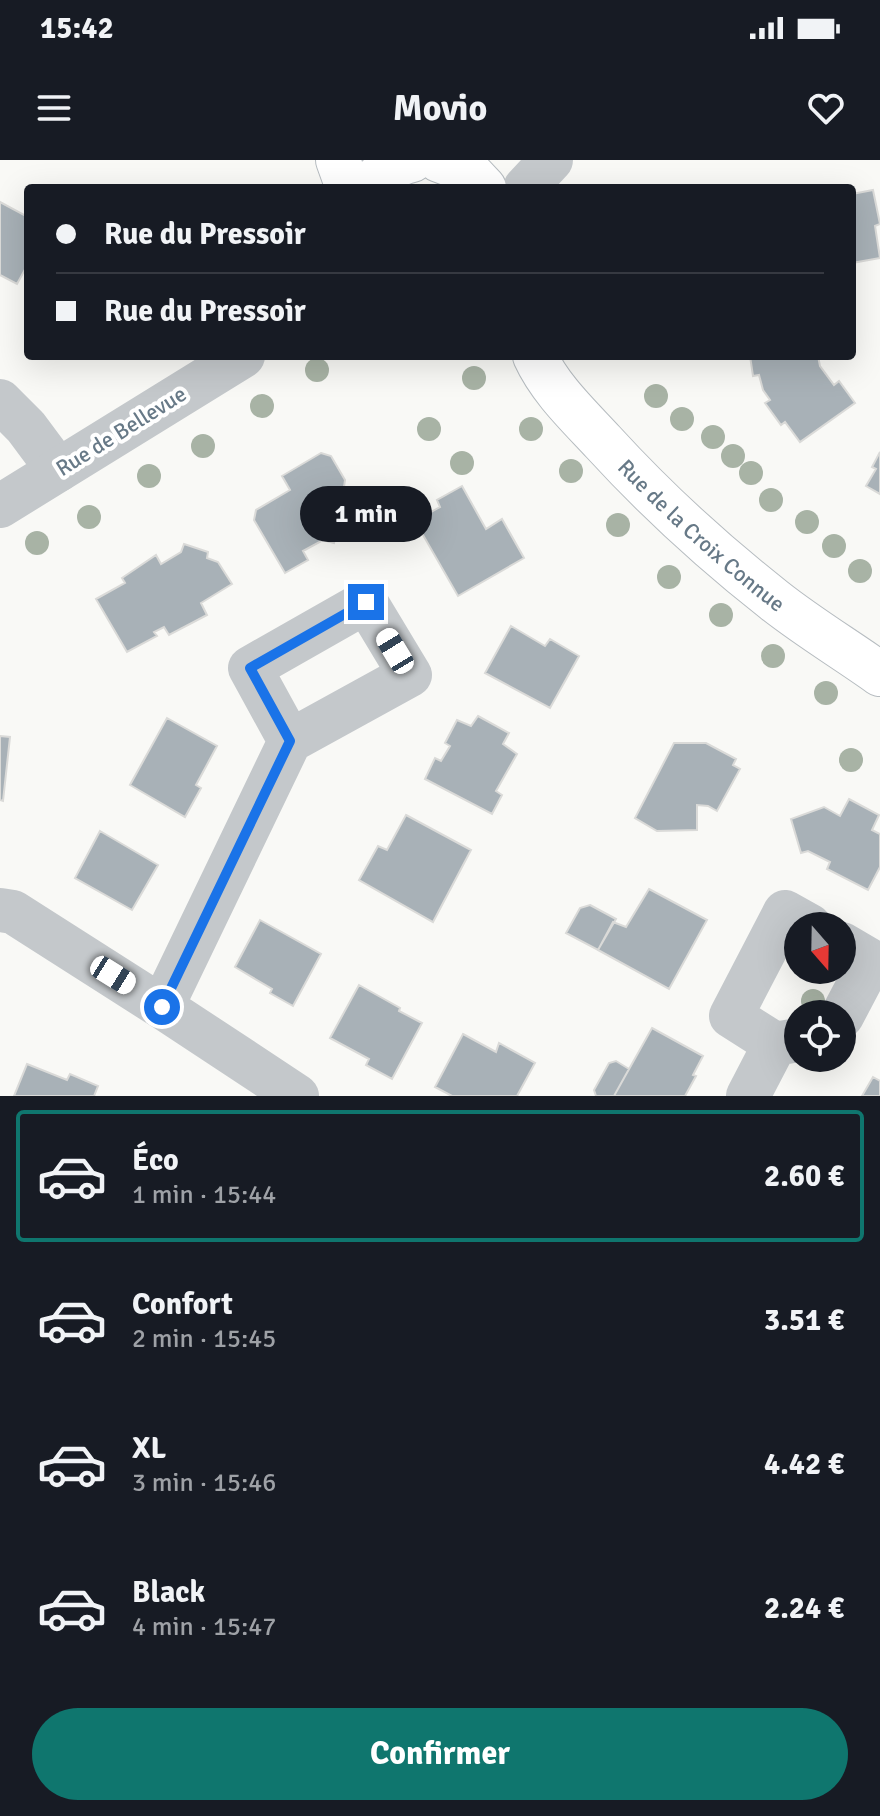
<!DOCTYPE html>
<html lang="fr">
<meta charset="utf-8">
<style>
body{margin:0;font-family:Signika,sans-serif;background:#20242c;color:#f1f3f6;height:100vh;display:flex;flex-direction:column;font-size:30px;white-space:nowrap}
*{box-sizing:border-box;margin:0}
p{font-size:26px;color:#9ea1a6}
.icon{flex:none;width:44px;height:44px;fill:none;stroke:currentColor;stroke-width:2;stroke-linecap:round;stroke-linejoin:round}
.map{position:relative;height:936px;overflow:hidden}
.sheet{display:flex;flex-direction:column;background:#171b24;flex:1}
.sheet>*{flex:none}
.top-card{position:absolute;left:24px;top:24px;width:832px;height:176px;border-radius:8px;box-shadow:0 8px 32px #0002;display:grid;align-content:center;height:176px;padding:0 32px;background:#171b24}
.needle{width:52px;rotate:160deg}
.controls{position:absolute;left:784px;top:752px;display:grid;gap:16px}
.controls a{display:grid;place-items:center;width:72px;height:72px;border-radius:50%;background:#171b24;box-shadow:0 8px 32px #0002;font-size:40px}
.end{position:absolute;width:36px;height:36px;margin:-18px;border:10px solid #1a73e8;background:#fff;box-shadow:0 0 0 4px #fff}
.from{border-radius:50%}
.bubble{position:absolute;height:56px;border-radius:28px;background:#171b24;box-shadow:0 8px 32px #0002;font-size:26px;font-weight:700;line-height:56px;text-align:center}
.car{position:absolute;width:24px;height:48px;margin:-24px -12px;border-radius:10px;box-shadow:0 0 6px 2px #0007;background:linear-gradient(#fff 24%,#345 0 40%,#fff 0 76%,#345 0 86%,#fff 0)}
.top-card b{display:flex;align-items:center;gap:28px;height:76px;font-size:30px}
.top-card b+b{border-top:2px solid #363941}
.top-card i{width:20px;height:20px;background:#f1f3f6}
ul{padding:14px 0 0;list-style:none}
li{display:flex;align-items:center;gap:24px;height:132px;margin:0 16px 12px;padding:0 16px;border:4px solid transparent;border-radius:8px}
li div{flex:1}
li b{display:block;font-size:30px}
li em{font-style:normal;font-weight:700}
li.selected{border-color:#0f766e}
li>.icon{width:72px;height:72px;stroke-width:1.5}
.cta{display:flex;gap:16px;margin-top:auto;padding:16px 32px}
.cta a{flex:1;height:92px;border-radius:48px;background:#0f766e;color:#fff;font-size:32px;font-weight:700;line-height:92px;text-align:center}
.status{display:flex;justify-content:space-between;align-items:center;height:56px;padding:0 40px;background:#171b24;direction:ltr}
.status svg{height:22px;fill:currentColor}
header{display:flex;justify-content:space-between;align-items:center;height:104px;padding:0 32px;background:#171b24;font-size:36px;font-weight:700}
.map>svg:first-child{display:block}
.building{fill:#a8b1b7;stroke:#dadad8;stroke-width:2}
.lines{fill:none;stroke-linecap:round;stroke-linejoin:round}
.secondary-casing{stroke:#b6bcc0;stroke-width:46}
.minor{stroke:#c4c8cb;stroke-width:44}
.tertiary{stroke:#c4c8cb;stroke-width:44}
.secondary{stroke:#fff;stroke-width:44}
.tree{fill:#a8b3a5}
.route{stroke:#1a73e8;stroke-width:10}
.labels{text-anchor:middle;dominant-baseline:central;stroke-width:8;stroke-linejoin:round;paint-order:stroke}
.street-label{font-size:22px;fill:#677987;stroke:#fff}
</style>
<div class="status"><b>15:42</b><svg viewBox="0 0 49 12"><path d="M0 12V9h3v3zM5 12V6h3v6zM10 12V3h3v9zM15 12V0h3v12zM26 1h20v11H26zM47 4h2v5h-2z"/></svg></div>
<header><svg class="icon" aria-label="menu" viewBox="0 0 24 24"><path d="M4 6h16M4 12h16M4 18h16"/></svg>Movio<svg class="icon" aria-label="heart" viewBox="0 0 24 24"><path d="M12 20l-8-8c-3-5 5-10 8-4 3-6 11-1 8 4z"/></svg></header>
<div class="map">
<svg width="880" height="936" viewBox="0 0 880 936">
<rect width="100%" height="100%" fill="#f9f9f6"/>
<path class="building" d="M 873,30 L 880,64 L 875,66 L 880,98 L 852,103 L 852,34 Z
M 0,42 L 28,57 L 28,104 L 17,124 L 0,115 Z
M 750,196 L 818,196 L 820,206 L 834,225 L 839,221 L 855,243 L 800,282 L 785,262 L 781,265 L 765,243 L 770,240 L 763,230 L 759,215 L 753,216 Z
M 880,292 L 880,334 L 866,326 L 876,309 L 872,307 Z
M 321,293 L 331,296 L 345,320 L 344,327 L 334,333 L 342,346 L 334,383 L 323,380 L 303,391 L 308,400 L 285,413 L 254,360 L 256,350 L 290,330 L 282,316 Z
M 462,326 L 486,369 L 502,359 L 524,398 L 458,436 L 415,361 L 440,347 L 437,340 Z
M 184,384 L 208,392 L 207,398 L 218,402 L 232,424 L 201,443 L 207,455 L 169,475 L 164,467 L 154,472 L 157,476 L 127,492 L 96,439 L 125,423 L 122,418 L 156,395 L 161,404 L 181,392 Z
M 511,466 L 545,486 L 550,479 L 579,496 L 550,548 L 485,513 Z
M 478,556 L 509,573 L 503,584 L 517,594 L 496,631 L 502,635 L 492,654 L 425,619 L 435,598 L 441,601 L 450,586 L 445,583 L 457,560 L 471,566 Z
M 167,558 L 217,586 L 196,625 L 201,628 L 185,657 L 130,625 Z
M 0,576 L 10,577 L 3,641 L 0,640 Z
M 674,583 L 706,583 L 736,599 L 733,605 L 740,609 L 717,651 L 708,646 L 697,645 L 697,670 L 657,671 L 635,658 Z
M 849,639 L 879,655 L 872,670 L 880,674 L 880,707 L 868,730 L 827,709 L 830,702 L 808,691 L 801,693 L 791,659 L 824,647 L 840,656 Z
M 406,655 L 471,690 L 433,762 L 359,720 L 378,686 L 387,690 Z
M 100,671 L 158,705 L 132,750 L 75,718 Z
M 649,729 L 707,760 L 669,829 L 598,790 L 613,762 L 626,767 Z
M 590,745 L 616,759 L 598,790 L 566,773 L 580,748 Z
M 260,760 L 321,794 L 293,846 L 270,833 L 272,829 L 235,807 Z
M 359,825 L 400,848 L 399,851 L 422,863 L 392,919 L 366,905 L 369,899 L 330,878 Z
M 652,868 L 703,896 L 693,915 L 696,916 L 685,936 L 614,936 Z
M 463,874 L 496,892 L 499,883 L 535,903 L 517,936 L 452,936 L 435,927 Z
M 616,901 L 629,909 L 614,936 L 596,936 L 594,930 L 609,903 Z
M 27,904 L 67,920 L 70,914 L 98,926 L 94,936 L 14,936 Z
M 873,917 L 880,921 L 880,936 L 862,936 Z"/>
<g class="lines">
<g class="secondary-casing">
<g id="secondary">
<path d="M 338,0 L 348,28"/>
<path d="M 439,0 L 468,11 L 484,28"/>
<path d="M 367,28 C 380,13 393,5 412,0"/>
<path id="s1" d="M 535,196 C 550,229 579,256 603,282 C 656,340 713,392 774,440 C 808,467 845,489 880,514"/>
</g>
</g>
<path class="minor" d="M 525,28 L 551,0
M 0,241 L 26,267 L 58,310
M 290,581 L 250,508 L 366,442 L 410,515 L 290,581 L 162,847 L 297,936
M 0,750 L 13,752 L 162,847
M 842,784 L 871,801 L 842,856
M 798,880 L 775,884 L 731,856 L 785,752 L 810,766
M 748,936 L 775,884"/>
<path class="tertiary" d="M 0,346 L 243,196"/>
<use href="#secondary" class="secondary"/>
</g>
<g class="tree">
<circle cx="317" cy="210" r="12"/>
<circle cx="474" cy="218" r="12"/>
<circle cx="656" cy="236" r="12"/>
<circle cx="262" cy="246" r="12"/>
<circle cx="682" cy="259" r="12"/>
<circle cx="429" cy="269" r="12"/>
<circle cx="531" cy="269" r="12"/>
<circle cx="713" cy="277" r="12"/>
<circle cx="203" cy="286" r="12"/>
<circle cx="733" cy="296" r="12"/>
<circle cx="462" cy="303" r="12"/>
<circle cx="571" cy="311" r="12"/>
<circle cx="751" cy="313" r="12"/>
<circle cx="149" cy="316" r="12"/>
<circle cx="771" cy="340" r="12"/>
<circle cx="89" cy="357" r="12"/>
<circle cx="807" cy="362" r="12"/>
<circle cx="618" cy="365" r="12"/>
<circle cx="37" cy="383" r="12"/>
<circle cx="834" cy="386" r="12"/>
<circle cx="860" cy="411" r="12"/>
<circle cx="669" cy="417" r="12"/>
<circle cx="721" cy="455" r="12"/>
<circle cx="773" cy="496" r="12"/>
<circle cx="826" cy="533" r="12"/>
<circle cx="851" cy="600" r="12"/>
<circle cx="813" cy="841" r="12"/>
</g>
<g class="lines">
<path class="route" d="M 162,847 L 290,581 L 250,508 L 366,442"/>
</g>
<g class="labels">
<g class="street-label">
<text transform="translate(121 271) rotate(-32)">Rue de Bellevue</text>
<text stroke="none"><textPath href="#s1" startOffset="246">Rue de la Croix Connue</textPath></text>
</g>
</g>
</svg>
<div class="controls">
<a><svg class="needle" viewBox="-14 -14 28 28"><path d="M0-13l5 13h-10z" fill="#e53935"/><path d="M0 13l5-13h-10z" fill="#9ea1a6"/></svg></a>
<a><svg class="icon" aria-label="locate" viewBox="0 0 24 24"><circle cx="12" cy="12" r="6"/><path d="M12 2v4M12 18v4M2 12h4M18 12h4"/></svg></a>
</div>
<i class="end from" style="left:162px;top:847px"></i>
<i class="end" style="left:366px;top:442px"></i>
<div class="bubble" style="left:300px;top:326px;width:132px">1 min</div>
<i class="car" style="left:395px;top:491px;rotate:329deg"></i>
<i class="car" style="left:113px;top:815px;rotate:122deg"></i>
<div class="top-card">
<b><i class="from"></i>Rue du Pressoir</b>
<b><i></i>Rue du Pressoir</b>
</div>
</div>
<section class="sheet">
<ul>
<li class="selected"><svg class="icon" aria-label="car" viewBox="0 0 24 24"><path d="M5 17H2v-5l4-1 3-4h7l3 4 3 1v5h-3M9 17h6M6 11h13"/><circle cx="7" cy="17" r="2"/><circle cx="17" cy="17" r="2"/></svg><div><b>Éco</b><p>1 min · 15:44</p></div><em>2.60 €</em></li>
<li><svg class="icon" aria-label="car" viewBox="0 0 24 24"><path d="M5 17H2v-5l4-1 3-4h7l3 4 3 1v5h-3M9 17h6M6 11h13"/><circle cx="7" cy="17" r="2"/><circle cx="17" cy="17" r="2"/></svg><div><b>Confort</b><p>2 min · 15:45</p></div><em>3.51 €</em></li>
<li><svg class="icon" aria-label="car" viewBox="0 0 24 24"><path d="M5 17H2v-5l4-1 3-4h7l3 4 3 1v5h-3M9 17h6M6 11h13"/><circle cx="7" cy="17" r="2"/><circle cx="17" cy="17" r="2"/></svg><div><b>XL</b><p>3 min · 15:46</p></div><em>4.42 €</em></li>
<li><svg class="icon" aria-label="car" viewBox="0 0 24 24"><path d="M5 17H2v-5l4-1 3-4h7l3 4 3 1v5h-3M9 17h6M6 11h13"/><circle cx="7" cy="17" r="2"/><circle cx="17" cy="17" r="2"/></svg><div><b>Black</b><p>4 min · 15:47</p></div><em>2.24 €</em></li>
</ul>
<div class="cta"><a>Confirmer</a></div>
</section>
